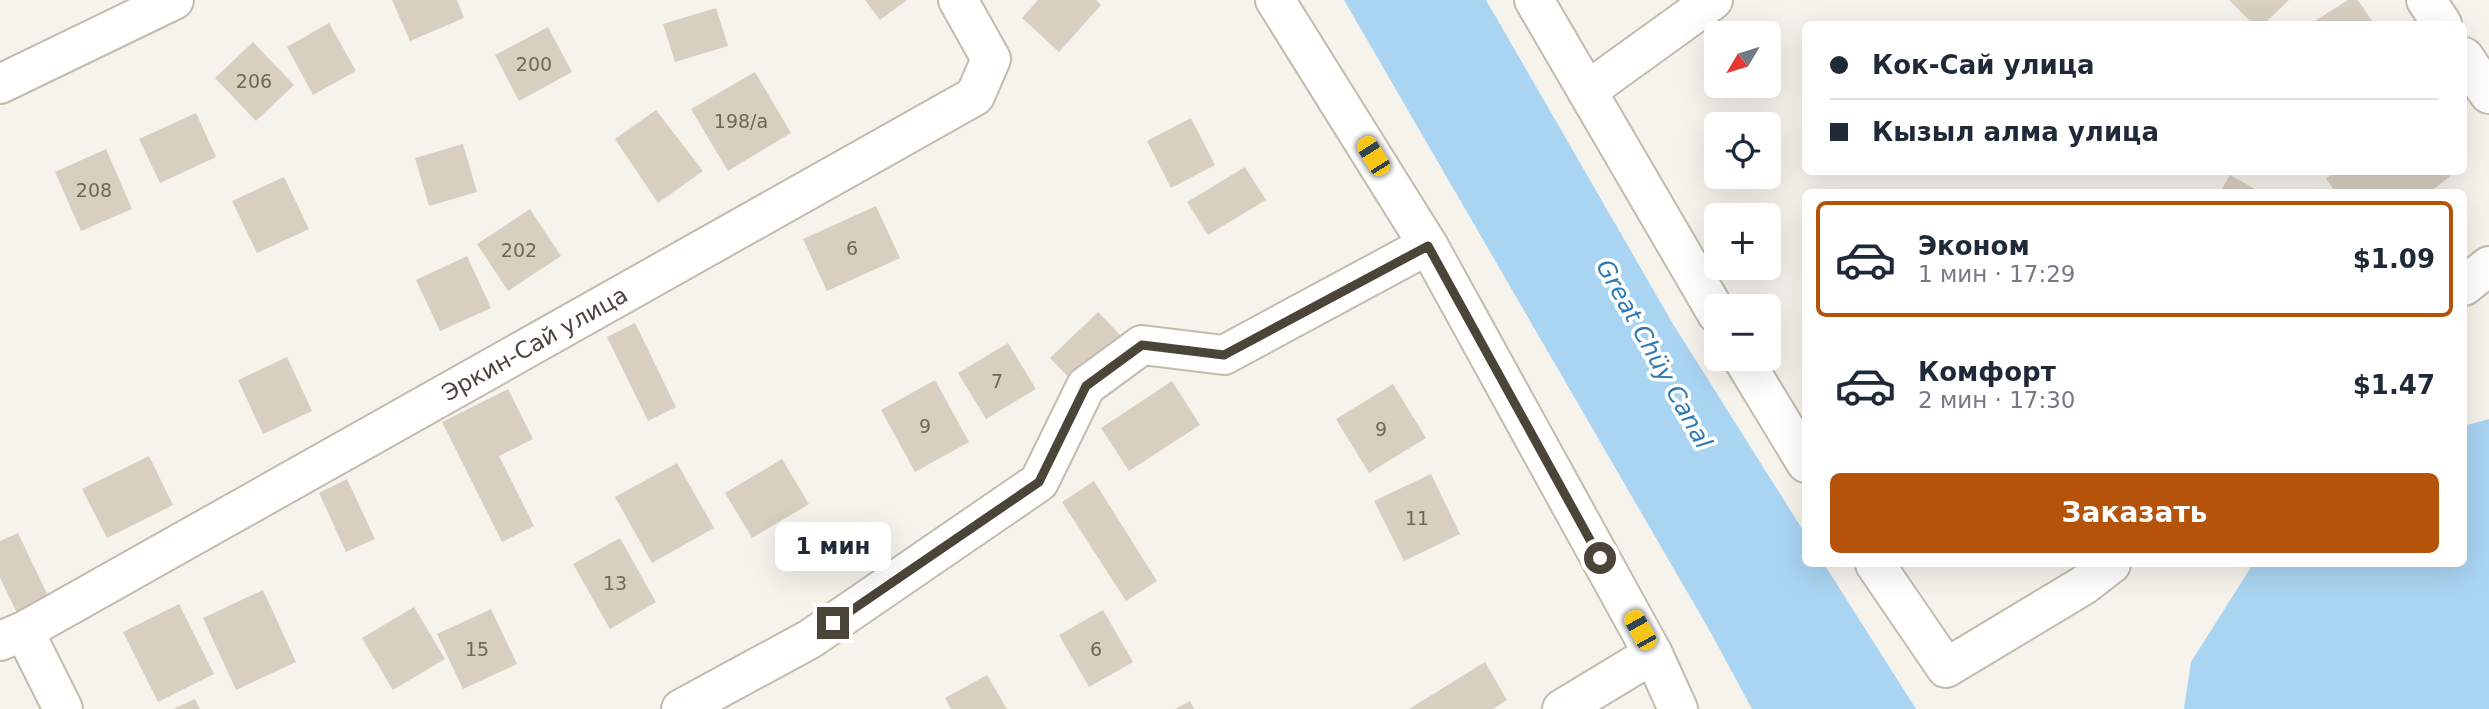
<!DOCTYPE html>
<html lang="ru">
<meta charset="utf-8">
<style>
body{margin:0;font-family:"DejaVu Sans",sans-serif;background:#f2f2f3;color:#1f2937;height:100vh;display:flex;flex-direction:column;font-size:26px;white-space:nowrap}
*{box-sizing:border-box;margin:0}
p{font-size:23px;color:#747a83}
.icon{flex:none;width:38px;height:38px;fill:none;stroke:currentColor;stroke-width:2;stroke-linecap:round;stroke-linejoin:round}
.map{position:relative;flex:1;overflow:hidden}
.details{position:absolute;left:1802px;top:189px;width:665px;height:378px;display:flex;flex-direction:column;background:#fff;border-radius:10px;box-shadow:0 7px 28px #0002}
.details>*{flex:none}
.hud{position:absolute;left:1802px;top:21px;width:665px;height:154px;border-radius:10px;box-shadow:0 7px 28px #0002;display:grid;align-content:center;height:154px;padding:0 28px;background:#fff}
.needle{width:46px;rotate:232deg}
.tools{position:absolute;left:1704px;top:21px;display:grid;gap:14px}
.tools a{display:grid;place-items:center;width:77px;height:77px;border-radius:10px;background:#fff;box-shadow:0 7px 28px #0002;font-size:35px}
.end{position:absolute;width:32px;height:32px;margin:-16px;border:9px solid #4b4439;background:#fff;box-shadow:0 0 0 4px #fff}
.from{border-radius:50%}
.bubble{position:absolute;height:49px;border-radius:10px;background:#fff;box-shadow:0 7px 28px #0002;font-size:23px;font-weight:700;line-height:49px;text-align:center}
.car{position:absolute;width:21px;height:42px;margin:-21px -10px;border-radius:9px;box-shadow:0 0 5px 2px #0007;background:linear-gradient(#f5c518 24%,#345 0 40%,#f5c518 0 76%,#345 0 86%,#f5c518 0)}
.hud b{display:flex;align-items:center;gap:24px;height:66px;font-size:26px}
.hud b+b{border-top:2px solid #e0e1e3}
.hud i{width:18px;height:18px;background:#1f2937}
ul{padding:12px 0 0;list-style:none}
li{display:flex;align-items:center;gap:21px;height:116px;margin:0 14px 10px;padding:0 14px;border:4px solid transparent;border-radius:10px}
li div{flex:1}
li b{display:block;font-size:26px}
li em{font-style:normal;font-weight:700}
li.active{border-color:#b45309}
li>.icon{width:63px;height:63px;stroke-width:1.5}
.action{display:flex;gap:14px;margin-top:auto;padding:14px 28px}
.action a{flex:1;height:80px;border-radius:10px;background:#b45309;color:#fff;font-size:28px;font-weight:700;line-height:80px;text-align:center}
.map>svg:first-child{display:block}
.water{fill:#a9d4f2}
.building{fill:#d8cfc1}
.lines{fill:none;stroke-linecap:round;stroke-linejoin:round}
.minor-casing{stroke:#c2bbae;stroke-width:42}
.tertiary-casing{stroke:#c2bbae;stroke-width:42}
.minor{stroke:#fff;stroke-width:38}
.tertiary{stroke:#fff;stroke-width:38}
.route{stroke:#4b4439;stroke-width:9}
.labels{text-anchor:middle;dominant-baseline:central;stroke-width:7;stroke-linejoin:round;paint-order:stroke}
.number-label{font-size:19px;fill:#6e675b}
.street-label{font-size:23px;fill:#4b4439;stroke:#fff}
.water-label{font-size:24px;font-style:italic;fill:#2e7ab2;stroke:#fff}
</style>
<div class="map">
<svg width="2489" height="709" viewBox="0 0 2489 709">
<rect width="100%" height="100%" fill="#f6f3ec"/>
<path class="water" d="M 1344,0 L 1486,0 L 1673,324 L 1806,535 L 1806,564 L 1824,564 L 1916,709 L 1752,709 L 1711,633 Z
M 2489,419 L 2489,709 L 2184,709 L 2191,662 L 2253,564 L 2464,564 L 2464,426 Z"/>
<path class="building" d="M 392,0 L 457,0 L 464,18 L 410,41 Z
M 865,0 L 907,0 L 880,20 Z
M 1038,0 L 1096,0 L 1101,5 L 1059,52 L 1022,18 Z
M 2229,0 L 2289,0 L 2264,24 L 2253,24 Z
M 2348,0 L 2358,0 L 2374,24 L 2310,24 Z
M 716,8 L 728,46 L 675,62 L 663,24 Z
M 329,23 L 356,71 L 313,95 L 287,47 Z
M 548,27 L 572,72 L 519,101 L 495,55 Z
M 253,42 L 294,85 L 256,121 L 215,78 Z
M 755,72 L 791,133 L 728,171 L 691,109 Z
M 656,110 L 703,171 L 658,203 L 615,139 Z
M 196,113 L 216,157 L 160,183 L 139,139 Z
M 1191,118 L 1215,165 L 1171,188 L 1147,141 Z
M 463,144 L 477,192 L 429,206 L 415,158 Z
M 106,149 L 132,209 L 81,231 L 55,172 Z
M 1245,167 L 1266,200 L 1208,235 L 1187,202 Z
M 2335,172 L 2451,172 L 2453,174 L 2430,192 L 2336,192 L 2326,179 Z
M 2230,175 L 2260,192 L 2220,192 Z
M 284,177 L 309,229 L 257,253 L 232,201 Z
M 876,206 L 900,258 L 827,291 L 803,239 Z
M 530,209 L 561,256 L 508,291 L 477,244 Z
M 467,256 L 491,308 L 440,331 L 416,280 Z
M 1098,312 L 1122,337 L 1074,383 L 1050,358 Z
M 635,323 L 676,407 L 648,421 L 607,337 Z
M 1008,343 L 1036,389 L 986,419 L 958,373 Z
M 287,357 L 312,411 L 263,434 L 238,380 Z
M 935,380 L 969,442 L 915,472 L 881,410 Z
M 1172,381 L 1200,425 L 1129,471 L 1101,428 Z
M 1393,384 L 1426,438 L 1369,473 L 1336,419 Z
M 508,389 L 533,439 L 499,456 L 534,526 L 502,542 L 442,422 Z
M 149,456 L 173,505 L 107,538 L 82,489 Z
M 782,459 L 809,504 L 752,538 L 725,493 Z
M 677,463 L 714,528 L 652,563 L 615,497 Z
M 1431,474 L 1460,534 L 1404,561 L 1374,501 Z
M 347,479 L 375,539 L 346,552 L 319,493 Z
M 1094,481 L 1157,581 L 1126,601 L 1062,502 Z
M 18,533 L 49,598 L 17,613 L 0,578 L 0,541 Z
M 620,538 L 656,602 L 610,629 L 573,564 Z
M 263,590 L 296,662 L 236,690 L 203,618 Z
M 179,604 L 214,674 L 158,702 L 123,632 Z
M 414,607 L 445,659 L 393,690 L 362,638 Z
M 491,609 L 517,664 L 463,689 L 437,634 Z
M 1103,610 L 1133,662 L 1089,687 L 1059,635 Z
M 1485,662 L 1507,700 L 1493,709 L 1409,709 Z
M 987,675 L 1007,709 L 951,709 L 945,698 Z
M 195,699 L 200,709 L 173,709 Z
M 1190,701 L 1194,709 L 1175,709 Z"/>
<g class="lines">
<g class="minor-casing">
<g id="minor">
<path d="M 1275,0 L 1428,245 L 1653,654 L 1678,709"/>
<path d="M 1534,0 L 1717,314"/>
<path d="M 2426,0 L 2442,24"/>
<path d="M 2464,57 L 2489,94"/>
<path d="M 1587,91 L 1713,0"/>
<path d="M 2464,286 L 2489,266"/>
<path d="M 1743,359 L 1806,463"/>
<path d="M 1875,564 L 1946,668 L 2084,585 L 2111,564"/>
<path d="M 24,631 L 63,709"/>
<path id="s1" d="M 0,641 L 24,631 L 975,96 L 991,59 L 958,0"/>
<path d="M 681,709 L 810,639 L 1039,482 L 1086,386 L 1142,345 L 1224,355 L 1428,245"/>
<path d="M 1562,709 L 1653,654"/>
</g>
</g>
<g class="tertiary-casing">
<path id="tertiary" d="M 0,84 L 174,0"/>
</g>
<use href="#minor" class="minor"/>
<use href="#tertiary" class="tertiary"/>
</g>
<g class="lines">
<path class="route" d="M 833,623 L 1039,482 L 1086,386 L 1142,345 L 1224,355 L 1428,246 L 1600,558"/>
</g>
<g class="labels">
<g class="number-label">
<text x="534" y="64">200</text>
<text x="254" y="81">206</text>
<text x="741" y="121">198/а</text>
<text x="94" y="190">208</text>
<text x="852" y="248">6</text>
<text x="519" y="250">202</text>
<text x="997" y="381">7</text>
<text x="925" y="426">9</text>
<text x="1381" y="429">9</text>
<text x="1417" y="518">11</text>
<text x="615" y="583">13</text>
<text x="477" y="649">15</text>
<text x="1096" y="649">6</text>
</g>
<g class="street-label">
<text stroke="none"><textPath href="#s1" startOffset="612">Эркин-Сай улица</textPath></text>
</g>
<g class="water-label">
<text transform="translate(1654 354) rotate(61)">Great Chüy Canal</text>
</g>
</g>
</svg>
<div class="tools">
<a><svg class="needle" viewBox="-14 -14 28 28"><path d="M0-13l5 13h-10z" fill="#e53935"/><path d="M0 13l5-13h-10z" fill="#747a83"/></svg></a>
<a><svg class="icon" aria-label="locate" viewBox="0 0 24 24"><circle cx="12" cy="12" r="6"/><path d="M12 2v4M12 18v4M2 12h4M18 12h4"/></svg></a>
<a>+</a>
<a>−</a>
</div>
<i class="end from" style="left:1600px;top:558px"></i>
<i class="end" style="left:833px;top:623px"></i>
<div class="bubble" style="left:775px;top:522px;width:116px">1 мин</div>
<i class="car" style="left:1373px;top:156px;rotate:328deg"></i>
<i class="car" style="left:1640px;top:630px;rotate:331deg"></i>
<div class="hud">
<b><i class="from"></i>Кок-Сай улица</b>
<b><i></i>Кызыл алма улица</b>
</div>
<section class="details">
<ul>
<li class="active"><svg class="icon" aria-label="car" viewBox="0 0 24 24"><path d="M5 17H2v-5l4-1 3-4h7l3 4 3 1v5h-3M9 17h6M6 11h13"/><circle cx="7" cy="17" r="2"/><circle cx="17" cy="17" r="2"/></svg><div><b>Эконом</b><p>1 мин · 17:29</p></div><em>$1.09</em></li>
<li><svg class="icon" aria-label="car" viewBox="0 0 24 24"><path d="M5 17H2v-5l4-1 3-4h7l3 4 3 1v5h-3M9 17h6M6 11h13"/><circle cx="7" cy="17" r="2"/><circle cx="17" cy="17" r="2"/></svg><div><b>Комфорт</b><p>2 мин · 17:30</p></div><em>$1.47</em></li>
</ul>
<div class="action"><a>Заказать</a></div>
</section>
</div>
